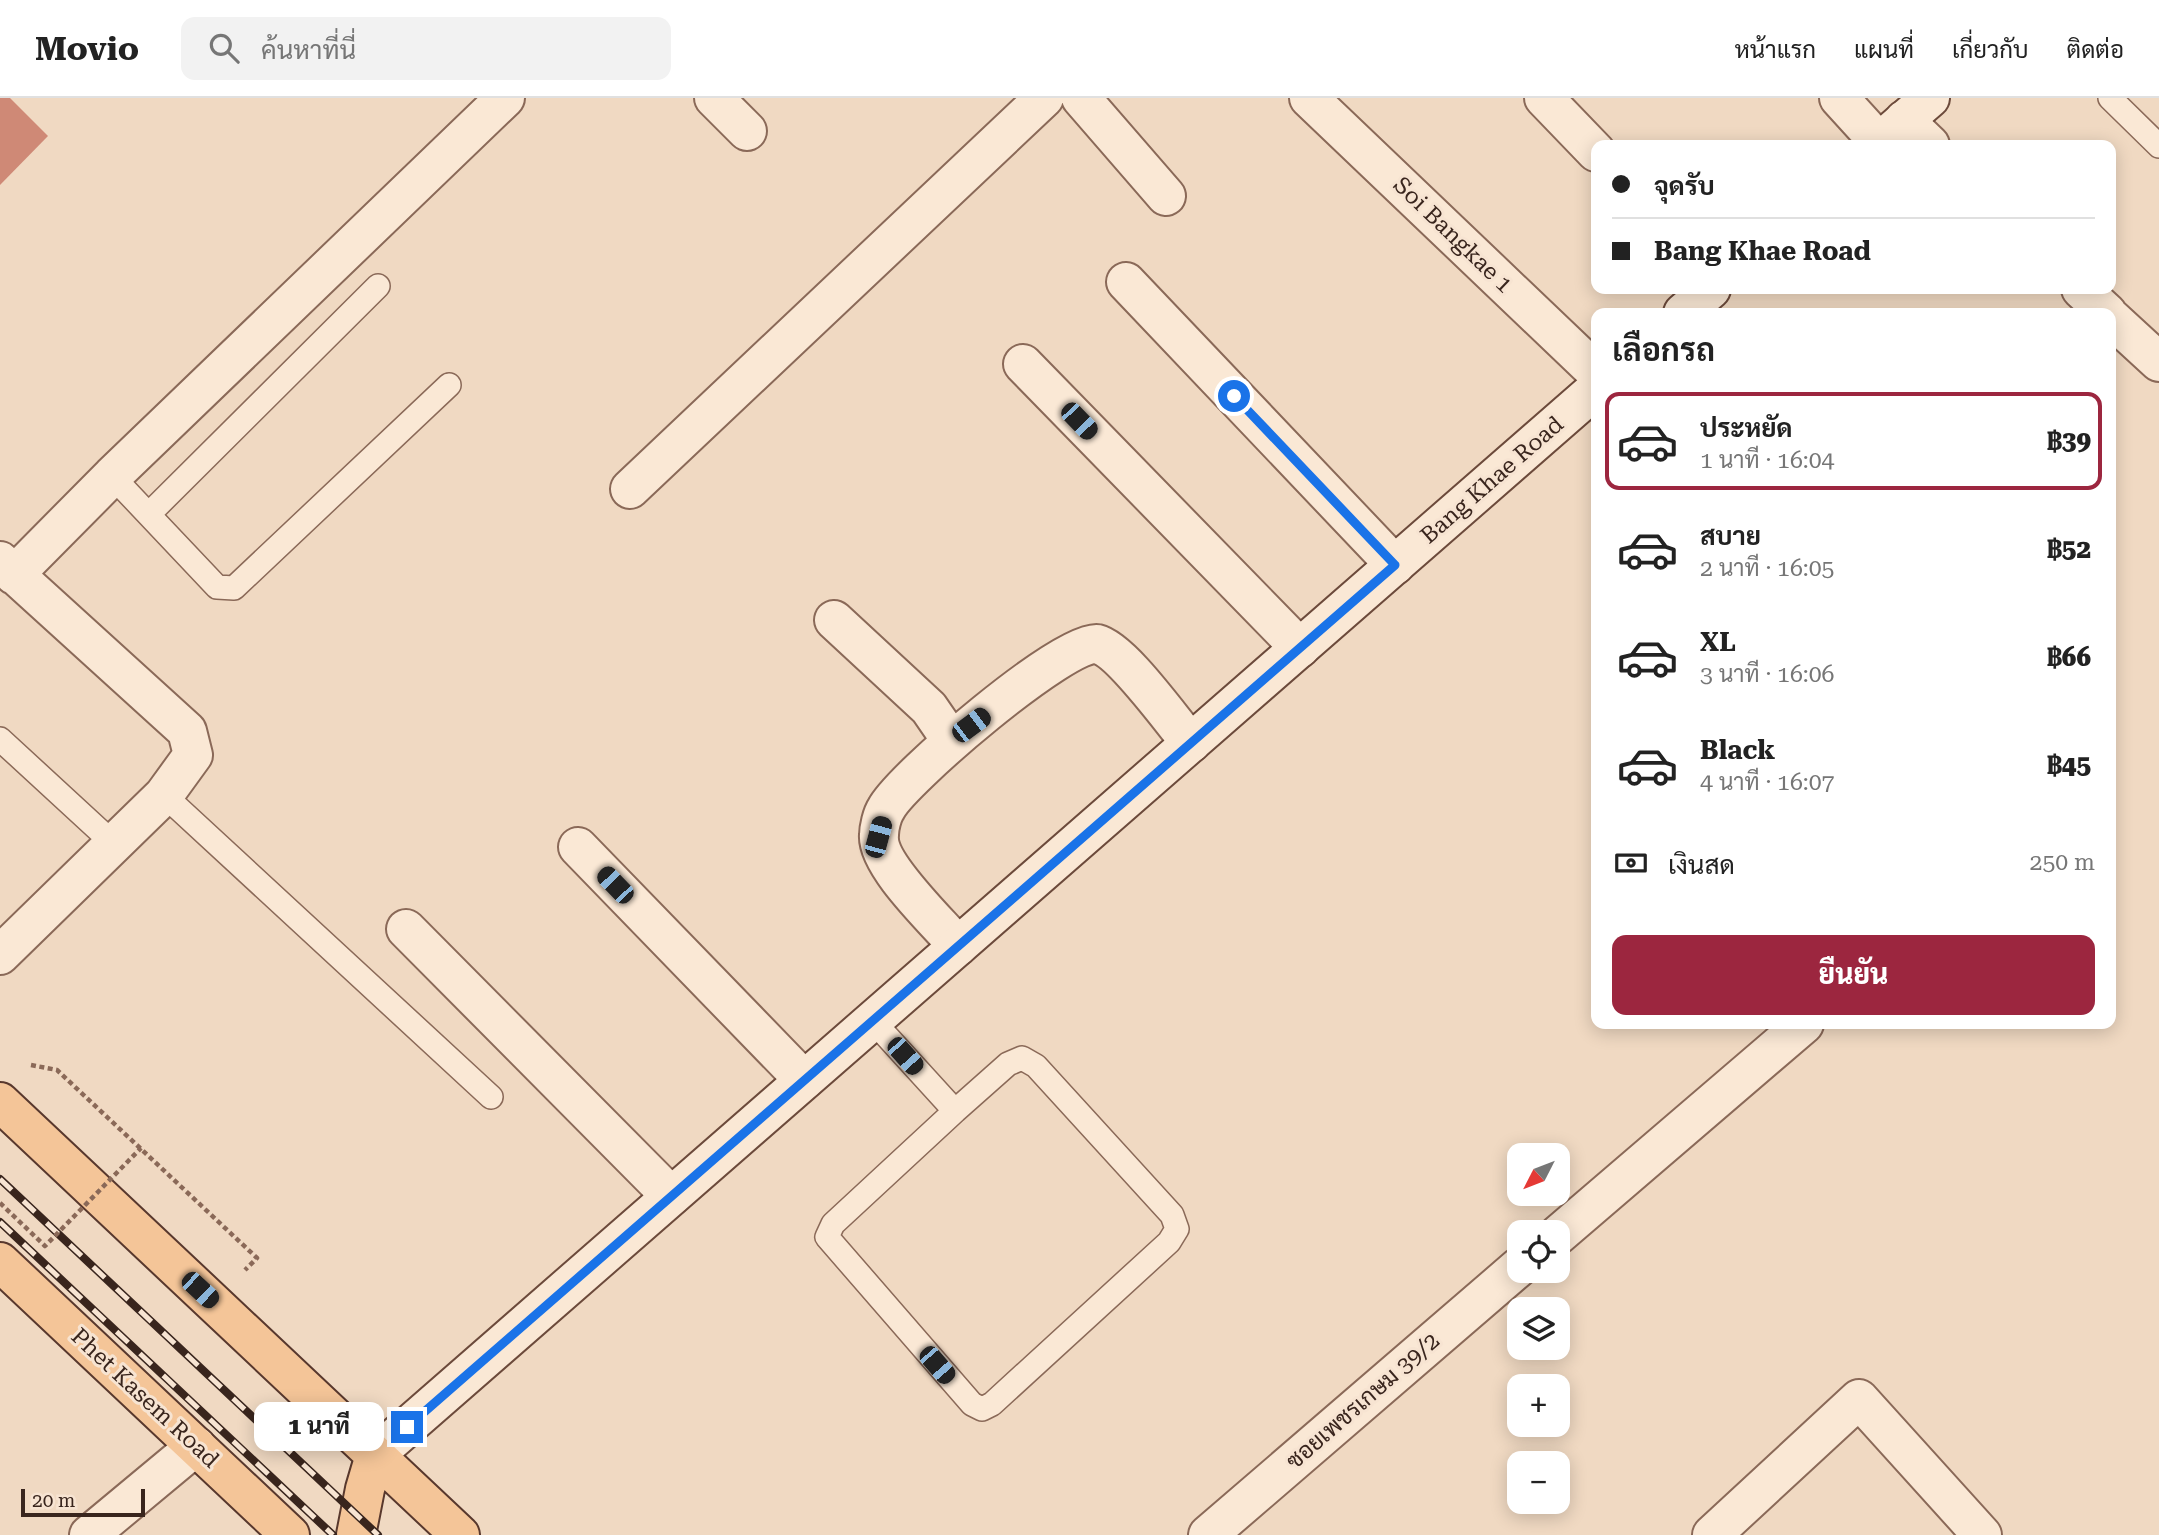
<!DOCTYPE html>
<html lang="th">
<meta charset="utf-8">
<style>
body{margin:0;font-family:"Roboto Serif",Sarabun,serif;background:#f2f2f2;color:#222;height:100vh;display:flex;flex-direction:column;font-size:26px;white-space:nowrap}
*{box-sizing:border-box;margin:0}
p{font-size:23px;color:#767676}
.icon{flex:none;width:38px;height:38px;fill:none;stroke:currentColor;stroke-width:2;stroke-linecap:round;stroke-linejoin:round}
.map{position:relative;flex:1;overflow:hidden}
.side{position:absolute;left:1591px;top:210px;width:525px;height:721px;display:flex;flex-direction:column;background:#fff;border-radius:14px;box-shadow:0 4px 18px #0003}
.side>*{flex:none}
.hud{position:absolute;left:1591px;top:42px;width:525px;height:154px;border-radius:14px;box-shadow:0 4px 18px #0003;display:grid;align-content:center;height:154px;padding:0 21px;background:#fff}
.needle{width:46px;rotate:228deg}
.buttons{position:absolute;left:1507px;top:1045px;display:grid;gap:14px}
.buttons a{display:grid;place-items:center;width:63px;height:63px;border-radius:14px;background:#fff;box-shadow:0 4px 18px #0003;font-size:35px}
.scale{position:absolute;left:21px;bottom:18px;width:124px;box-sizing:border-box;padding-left:7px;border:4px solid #39251d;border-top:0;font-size:19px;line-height:24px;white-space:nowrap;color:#39251d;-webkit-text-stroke:5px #f7e4d2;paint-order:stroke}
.end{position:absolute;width:32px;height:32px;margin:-16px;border:9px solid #1a73e8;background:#fff;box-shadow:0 0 0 4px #fff}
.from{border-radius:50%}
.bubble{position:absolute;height:49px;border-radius:14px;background:#fff;box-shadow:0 4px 18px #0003;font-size:23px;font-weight:800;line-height:49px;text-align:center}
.car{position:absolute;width:21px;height:42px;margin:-21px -10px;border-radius:9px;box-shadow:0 0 5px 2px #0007;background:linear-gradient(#222 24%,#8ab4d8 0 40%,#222 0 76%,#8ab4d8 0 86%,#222 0)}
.hud b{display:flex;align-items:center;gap:24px;height:66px;font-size:26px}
.hud b+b{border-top:2px solid #e0e0e0}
.hud i{width:18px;height:18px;background:#222}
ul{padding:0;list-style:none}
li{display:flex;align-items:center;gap:21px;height:98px;margin:0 14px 10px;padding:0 7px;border:4px solid transparent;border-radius:14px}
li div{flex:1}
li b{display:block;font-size:26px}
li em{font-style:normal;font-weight:800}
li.selected{border-color:#9c263f}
li>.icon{width:63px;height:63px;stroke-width:1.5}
h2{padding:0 21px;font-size:32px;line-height:84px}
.pay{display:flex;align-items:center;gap:18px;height:77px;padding:0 21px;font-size:26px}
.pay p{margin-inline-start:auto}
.primary-button{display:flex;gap:14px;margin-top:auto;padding:14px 21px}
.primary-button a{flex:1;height:80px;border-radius:14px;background:#9c263f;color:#fff;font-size:28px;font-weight:800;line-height:80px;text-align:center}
header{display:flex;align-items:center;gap:42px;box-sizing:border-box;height:98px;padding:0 35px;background:#fff;border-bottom:2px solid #e0e0e0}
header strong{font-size:33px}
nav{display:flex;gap:38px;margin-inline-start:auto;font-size:24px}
.search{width:490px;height:63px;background:#f2f2f2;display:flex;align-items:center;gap:18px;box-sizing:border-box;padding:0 24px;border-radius:14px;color:#767676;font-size:26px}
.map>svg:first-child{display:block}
.building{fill:#cf8976}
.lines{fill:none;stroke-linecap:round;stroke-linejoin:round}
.service-casing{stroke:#8a6958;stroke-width:26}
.minor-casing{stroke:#8a6958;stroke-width:42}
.secondary-casing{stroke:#6c4a3b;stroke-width:42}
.primary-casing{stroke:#58382d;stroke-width:42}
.path{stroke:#8a6958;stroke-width:4.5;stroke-dasharray:5 3.5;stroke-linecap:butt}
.service{stroke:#fae8d5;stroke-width:23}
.minor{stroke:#fae8d5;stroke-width:38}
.secondary{stroke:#fae8d5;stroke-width:38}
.primary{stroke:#f4c598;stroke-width:38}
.rail-casing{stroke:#39251d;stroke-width:8}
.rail{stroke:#f7e4d2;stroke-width:5;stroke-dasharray:16;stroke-linecap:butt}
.path-bridge{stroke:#8a6958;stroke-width:4.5;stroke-dasharray:5 3.5;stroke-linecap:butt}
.route{stroke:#1a73e8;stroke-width:9}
.labels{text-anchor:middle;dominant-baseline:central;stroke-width:6;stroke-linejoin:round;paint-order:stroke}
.street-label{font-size:23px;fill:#39251d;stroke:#f7e4d2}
</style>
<header>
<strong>Movio</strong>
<div class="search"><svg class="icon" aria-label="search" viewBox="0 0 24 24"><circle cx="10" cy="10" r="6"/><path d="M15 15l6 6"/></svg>ค้นหาที่นี่</div>
<nav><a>หน้าแรก</a><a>แผนที่</a><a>เกี่ยวกับ</a><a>ติดต่อ</a></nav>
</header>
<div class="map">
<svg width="2159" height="1437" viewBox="0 0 2159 1437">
<rect width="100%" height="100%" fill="#f0d9c2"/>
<path class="building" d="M 0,0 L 10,0 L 48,38 L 0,87 Z"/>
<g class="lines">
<g class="service-casing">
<path id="service" d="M 2110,0 L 2159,48
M 112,378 L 217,489 L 234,490 L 449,287
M 149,416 L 378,188
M 0,641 L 114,746
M 164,697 L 491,999
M 873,923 L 955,1013 L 833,1126 L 827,1139 L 972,1306 L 982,1311 L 992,1306 L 1169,1144 L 1177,1131 L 1172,1117 L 1036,968 L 1022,960 L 1008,966 L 955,1013"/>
</g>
<g class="minor-casing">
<path id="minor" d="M 714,0 L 747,33
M 1081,0 L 1166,98
M 1309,0 L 1596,274
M 1544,0 L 1596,54
M 1839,0 L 1879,44
M 1904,22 L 1930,47
M 1126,184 L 1395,467
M 2081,191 L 2107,215
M 2110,219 L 2159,264
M 1023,266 L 1300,550
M 630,391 L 1044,0
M 0,463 L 187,633 L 193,657 L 164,697 L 0,857
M 14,477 L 112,378 L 505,0
M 834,522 L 929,610 L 951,642
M 578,749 L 804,982
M 406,831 L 671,1098
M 958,848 C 939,825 876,767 879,737 C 879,730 882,717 886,711 C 901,681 1067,540 1097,546 C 1122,552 1171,622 1191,645
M 1558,1137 L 1804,926
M 89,1437 L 196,1348
M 1208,1437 L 1519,1169
M 1712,1437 L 1859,1301 L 1982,1437"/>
</g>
<g class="secondary-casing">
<path id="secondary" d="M 1876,47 L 1930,0
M 1683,215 L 1711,191
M 375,1357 L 1596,291"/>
</g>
<g class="primary-casing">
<path id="primary" d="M 0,1004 L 460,1437
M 0,1164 L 290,1437
M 356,1437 L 365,1391 L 375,1357"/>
</g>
<path class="path" d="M 31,967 L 57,972 L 257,1160 L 245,1172"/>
<use href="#service" class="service"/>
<use href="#minor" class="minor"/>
<use href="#secondary" class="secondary"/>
<use href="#primary" class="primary"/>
<g class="rail-casing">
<path id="rail" d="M 0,1081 L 378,1437
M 0,1124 L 333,1437"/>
</g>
<use href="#rail" class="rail"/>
<path class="path-bridge" d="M 0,1105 L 45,1148 L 141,1050"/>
</g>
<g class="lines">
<path class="route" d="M 407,1329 L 1395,467 L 1234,298"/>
</g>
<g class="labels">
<g class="street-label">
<text transform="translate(1453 137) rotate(44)">Soi Bangkae 1</text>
<text transform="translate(1492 382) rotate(-41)">Bang Khae Road</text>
<text transform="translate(145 1300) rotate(43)">Phet Kasem Road</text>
<text transform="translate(1363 1303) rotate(-41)">ซอยเพชรเกษม 39/2</text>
</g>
</g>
</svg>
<div class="buttons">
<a><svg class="needle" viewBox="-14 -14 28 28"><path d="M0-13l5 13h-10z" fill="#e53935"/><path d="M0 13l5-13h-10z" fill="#767676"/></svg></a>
<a><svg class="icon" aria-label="locate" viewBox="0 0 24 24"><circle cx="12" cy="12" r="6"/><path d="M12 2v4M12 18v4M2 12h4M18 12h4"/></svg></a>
<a><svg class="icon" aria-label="layers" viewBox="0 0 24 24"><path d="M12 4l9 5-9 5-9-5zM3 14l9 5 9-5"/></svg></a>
<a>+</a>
<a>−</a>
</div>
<div class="scale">20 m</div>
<i class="end from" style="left:1234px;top:298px"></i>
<i class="end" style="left:407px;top:1329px"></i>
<div class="bubble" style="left:254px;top:1304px;width:130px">1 นาที</div>
<i class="car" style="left:1079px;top:323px;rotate:136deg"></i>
<i class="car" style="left:971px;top:627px;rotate:53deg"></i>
<i class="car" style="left:878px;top:739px;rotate:15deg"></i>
<i class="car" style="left:615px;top:787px;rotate:316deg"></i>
<i class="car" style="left:905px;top:958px;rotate:138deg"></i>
<i class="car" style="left:200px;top:1192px;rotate:133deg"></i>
<i class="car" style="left:937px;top:1267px;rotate:139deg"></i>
<div class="hud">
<b><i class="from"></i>จุดรับ</b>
<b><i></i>Bang Khae Road</b>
</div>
<section class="side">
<h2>เลือกรถ</h2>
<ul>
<li class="selected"><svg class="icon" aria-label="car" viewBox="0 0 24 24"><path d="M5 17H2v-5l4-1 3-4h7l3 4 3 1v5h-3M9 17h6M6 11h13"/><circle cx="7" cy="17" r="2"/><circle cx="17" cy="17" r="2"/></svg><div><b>ประหยัด</b><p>1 นาที · 16:04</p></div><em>฿39</em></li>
<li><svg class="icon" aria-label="car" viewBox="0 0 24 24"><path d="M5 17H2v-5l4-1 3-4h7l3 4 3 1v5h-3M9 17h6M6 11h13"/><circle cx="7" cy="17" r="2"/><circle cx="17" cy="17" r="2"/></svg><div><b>สบาย</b><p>2 นาที · 16:05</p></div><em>฿52</em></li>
<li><svg class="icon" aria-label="car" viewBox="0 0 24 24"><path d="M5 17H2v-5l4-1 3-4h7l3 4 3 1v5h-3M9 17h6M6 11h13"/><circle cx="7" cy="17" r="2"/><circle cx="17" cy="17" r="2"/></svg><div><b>XL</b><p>3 นาที · 16:06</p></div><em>฿66</em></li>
<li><svg class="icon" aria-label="car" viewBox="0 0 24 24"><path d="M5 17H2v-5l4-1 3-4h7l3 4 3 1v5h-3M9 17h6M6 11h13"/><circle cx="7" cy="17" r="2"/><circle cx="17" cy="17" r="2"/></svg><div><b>Black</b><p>4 นาที · 16:07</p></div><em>฿45</em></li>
</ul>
<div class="pay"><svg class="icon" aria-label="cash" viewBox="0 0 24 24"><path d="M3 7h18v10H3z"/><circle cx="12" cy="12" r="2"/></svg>เงินสด<p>250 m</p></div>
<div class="primary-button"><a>ยืนยัน</a></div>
</section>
</div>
